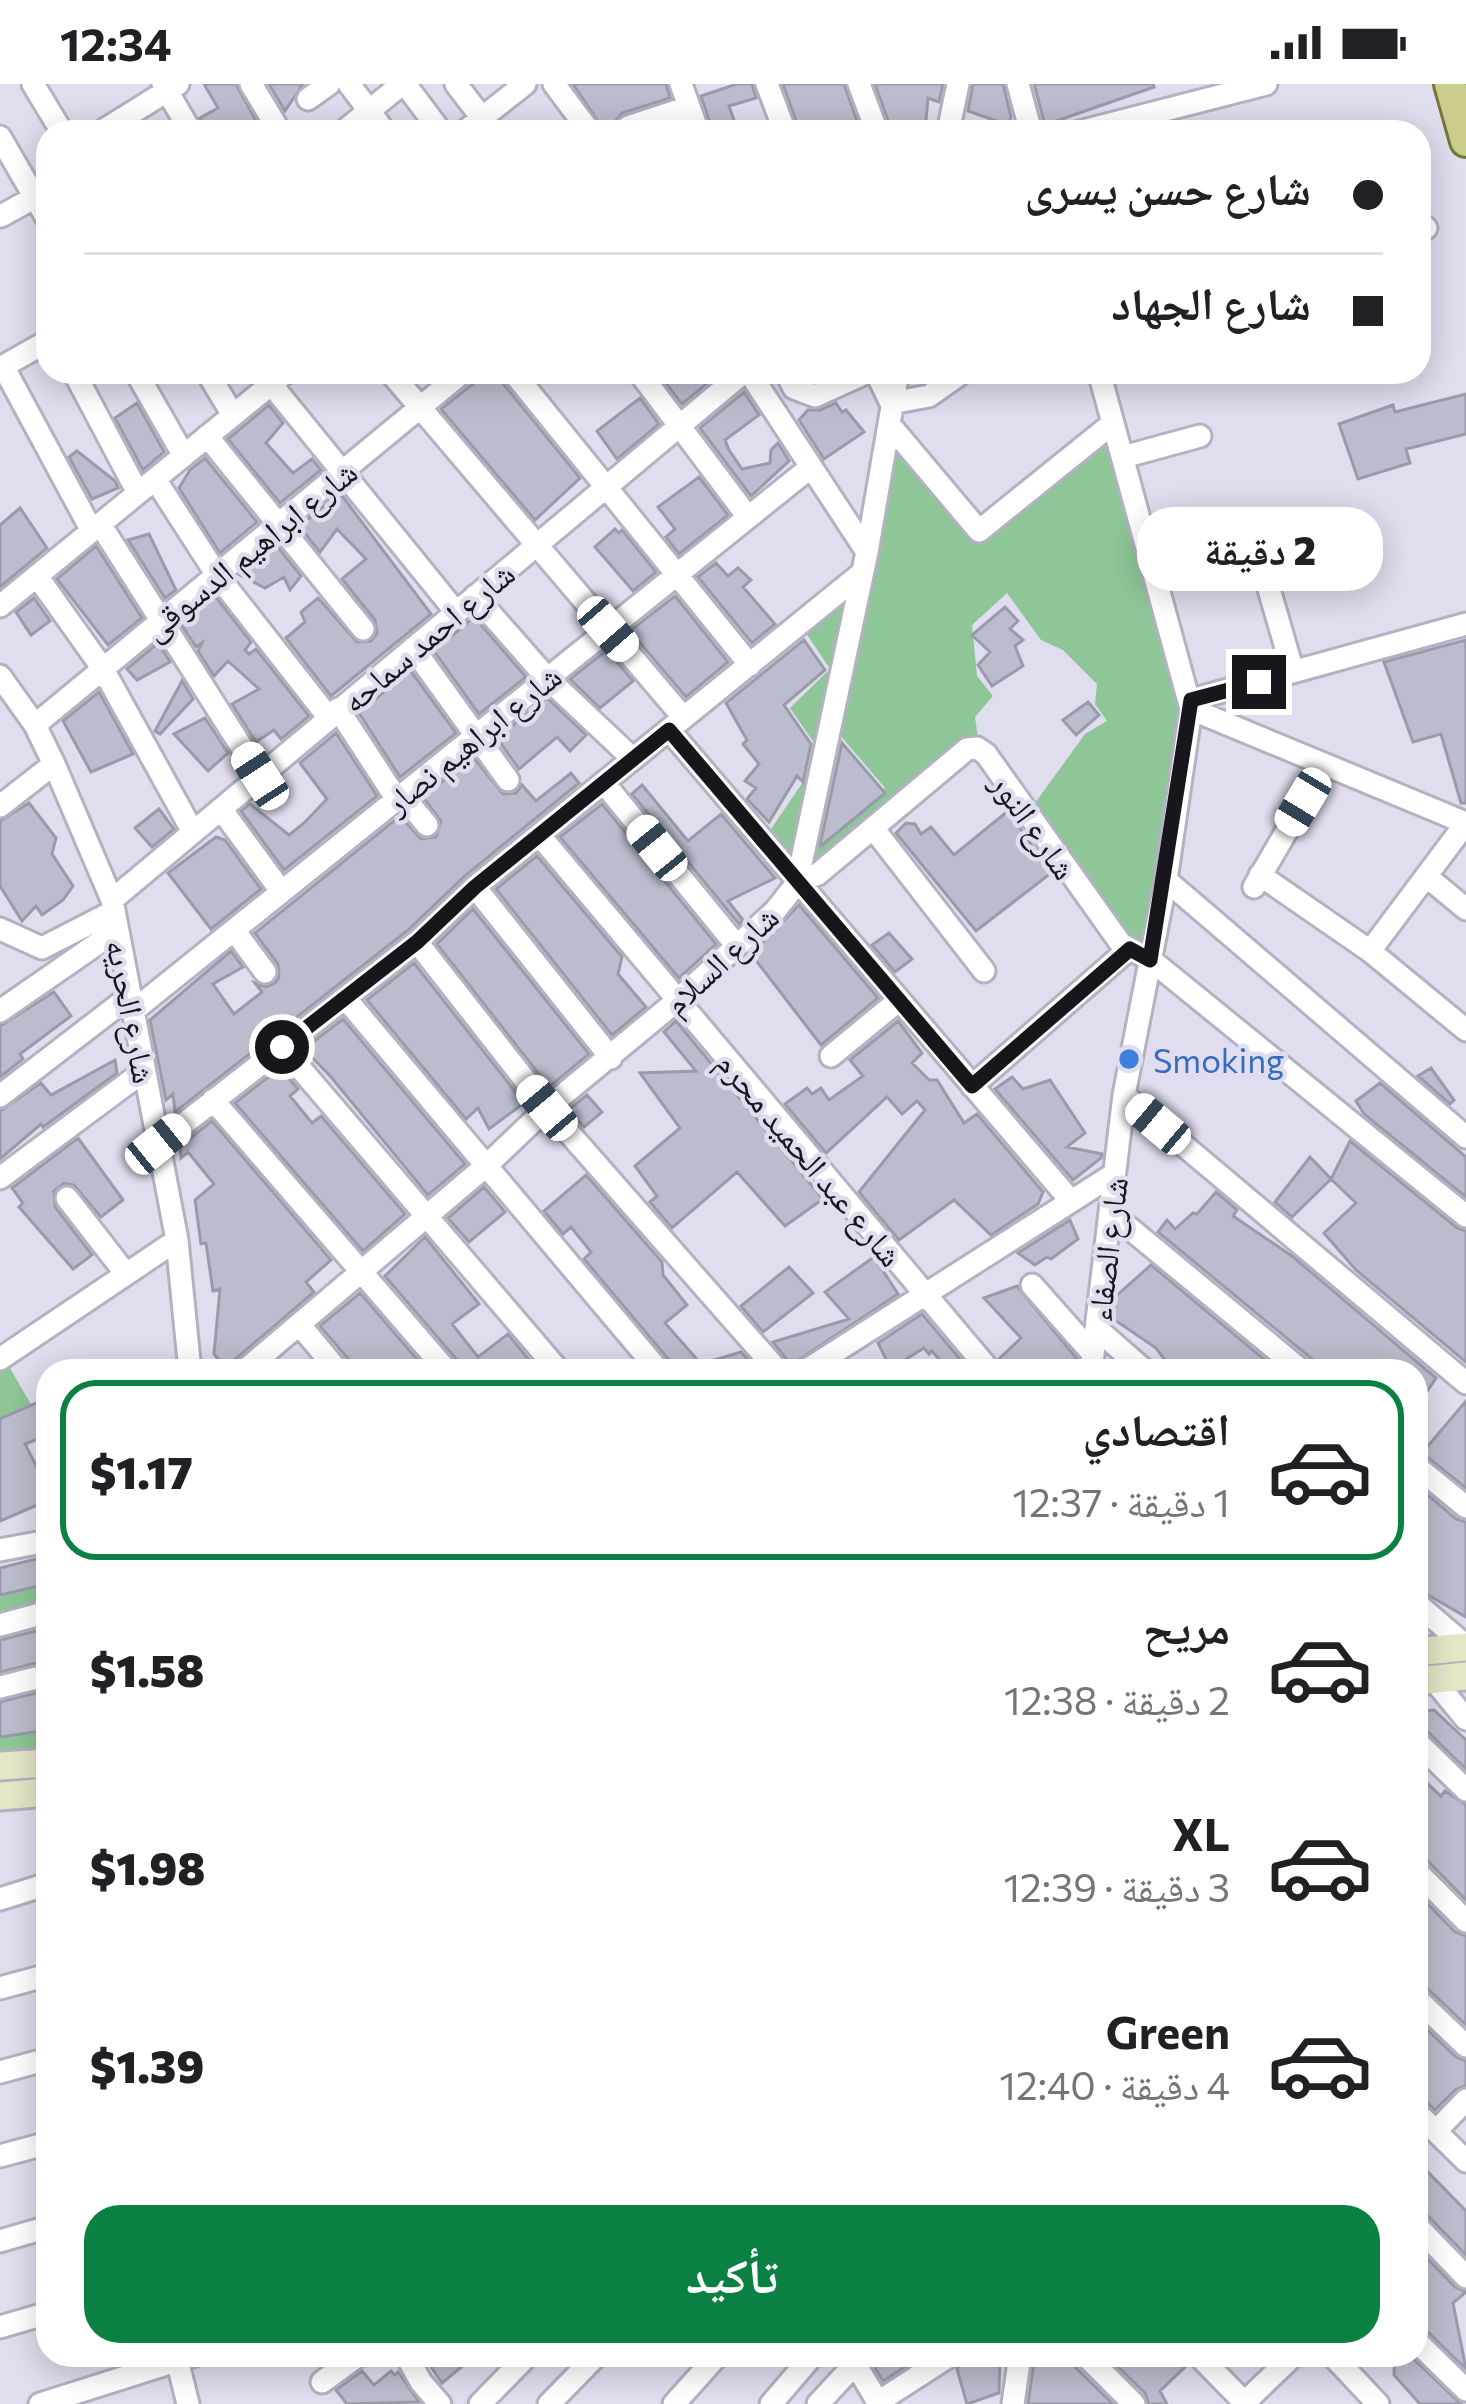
<!DOCTYPE html>
<html lang="ar">
<meta charset="utf-8">
<style>
body{margin:0;font-family:Commissioner,"Noto Naskh Arabic",sans-serif;background:#f6f6f6;color:#202124;direction:rtl;height:100vh;display:flex;flex-direction:column;font-size:45px;white-space:nowrap}
*{box-sizing:border-box;margin:0}
p{font-size:39px;color:#757577}
.icon{flex:none;width:66px;height:66px;fill:none;stroke:currentColor;stroke-width:2;stroke-linecap:round;stroke-linejoin:round}
.map{position:relative;flex:1;overflow:hidden;direction:ltr}
.panel{position:absolute;left:36px;top:1275px;width:1392px;height:1008px;display:flex;flex-direction:column;background:#fff;border-radius:36px;box-shadow:0 6px 30px #0003;direction:rtl}
.panel>*{flex:none}
.guide{position:absolute;left:36px;top:36px;width:1395px;height:264px;border-radius:36px;box-shadow:0 6px 30px #0003;direction:rtl;display:grid;align-content:center;height:264px;padding:0 48px;background:#fff}
.end{position:absolute;width:54px;height:54px;margin:-27px;border:15px solid #17161c;background:#fff;box-shadow:0 0 0 6px #fff}
.from{border-radius:50%}
.bubble{position:absolute;height:84px;border-radius:36px;background:#fff;box-shadow:0 6px 30px #0003;font-size:39px;font-weight:800;line-height:84px;text-align:center;direction:rtl}
.car{position:absolute;width:36px;height:72px;margin:-36px -18px;border-radius:15px;box-shadow:0 0 9px 3px #0007;background:linear-gradient(#fff 24%,#345 0 40%,#fff 0 76%,#345 0 86%,#fff 0)}
.guide b{display:flex;align-items:center;gap:42px;height:114px;font-size:45px}
.guide b+b{border-top:3px solid #e0e0e0}
.guide i{width:30px;height:30px;background:#202124}
ul{padding:21px 0 0;list-style:none}
li{display:flex;align-items:center;gap:36px;height:180px;margin:0 24px 18px;padding:0 24px;border:6px solid transparent;border-radius:36px}
li div{flex:1}
li b{display:block;font-size:45px}
li em{font-style:normal;font-weight:800}
li.active{border-color:#0b8043}
li>.icon{width:108px;height:108px;stroke-width:1.5}
.button{display:flex;gap:24px;margin-top:auto;padding:24px 48px}
.button a{flex:1;height:138px;border-radius:36px;background:#0b8043;color:#fff;font-size:48px;font-weight:800;line-height:138px;text-align:center}
.status{display:flex;justify-content:space-between;align-items:center;height:84px;padding:0 60px;background:#fff;direction:ltr}
.status svg{height:33px;fill:currentColor}
.map>svg:first-child{display:block}
.green{fill:#8ec697}
.building{fill:#bbbdce;stroke:#999bab;stroke-width:3}
.lines{fill:none;stroke-linecap:round;stroke-linejoin:round}
.street-casing{stroke:#b3b1c2;stroke-width:27}
.secondary-casing{stroke:#b3b1c2;stroke-width:33}
.primary-casing{stroke:#767733;stroke-width:36}
.street{stroke:#fff;stroke-width:21}
.secondary{stroke:#e5e6c6;stroke-width:27}
.primary{stroke:#cbcd8c;stroke-width:30}
.route{stroke:#17161c;stroke-width:15}
.shop-dot{fill:#3f7fe0;stroke:#dfddee;stroke-width:4.5}
.labels{text-anchor:middle;dominant-baseline:central;stroke-width:9;stroke-linejoin:round;paint-order:stroke}
.street-label{font-size:33px;fill:#17161c;stroke:#dfddee}
.shop-label{font-size:33px;fill:#366cbe;stroke:#dfddee;text-anchor:start}
</style>
<div class="status"><b>12:34</b><svg viewBox="0 0 49 12"><path d="M0 12V9h3v3zM5 12V6h3v6zM10 12V3h3v9zM15 12V0h3v12zM26 1h20v11H26zM47 4h2v5h-2z"/></svg></div>
<div class="map">
<svg width="1466" height="2320" viewBox="0 0 1466 2320">
<rect width="100%" height="100%" fill="#dfddee"/>
<path class="green" d="M 1115,345 L 1191,616 L 1147,868 L 1110,849 L 1035,719 L 1085,650 L 1107,637 L 1095,620 L 1097,600 L 1063,566 L 1041,556 L 1007,509 L 972,541 L 977,592 L 993,612 L 975,633 L 978,654 L 809,795 L 813,754 L 827,757 L 885,704 L 839,650 L 892,356 L 976,452 Z
M 856,501 L 795,787 L 767,751 L 803,698 L 819,666 L 790,624 L 830,585 L 804,546 Z
M 7,1279 L 32,1322 L 0,1343 L 0,1282 Z
M 48,1500 L 48,1523 L 0,1535 L 0,1511 Z
M 48,1646 L 48,1666 L 0,1670 L 0,1653 Z"/>
<path class="building" d="M 204,0 L 236,0 L 262,48 L 206,48 L 200,34 L 218,24 Z
M 269,0 L 303,0 L 285,27 Z
M 573,0 L 666,0 L 670,14 L 622,29 L 614,39 L 614,48 L 605,48 Z
M 737,0 L 752,0 L 756,14 L 729,22 L 738,48 L 713,48 L 701,12 Z
M 783,0 L 844,0 L 861,48 L 800,48 Z
M 875,0 L 943,0 L 939,18 L 928,14 L 925,48 L 892,48 Z
M 973,0 L 1003,0 L 1011,33 L 1008,41 L 968,27 Z
M 1034,0 L 1153,0 L 1154,3 L 1045,41 Z
M 478,288 L 498,288 L 501,297 L 580,394 L 535,436 L 441,325 L 473,300 Z
M 678,288 L 721,288 L 682,320 L 665,298 Z
M 744,308 L 759,331 L 725,356 L 729,366 L 742,385 L 770,379 L 771,366 L 778,359 L 789,377 L 751,412 L 700,344 Z
M 1466,310 L 1466,350 L 1406,365 L 1410,379 L 1358,395 L 1339,340 L 1393,321 L 1395,328 Z
M 640,314 L 659,340 L 617,375 L 597,347 Z
M 137,319 L 164,368 L 143,386 L 115,334 Z
M 836,319 L 842,328 L 846,326 L 864,348 L 824,375 L 799,336 L 808,326 L 820,326 Z
M 269,321 L 283,339 L 266,359 L 293,389 L 312,375 L 321,386 L 280,419 L 228,355 Z
M 77,367 L 115,397 L 118,404 L 92,415 L 69,373 Z
M 205,374 L 257,438 L 220,469 L 179,404 L 190,386 Z
M 699,393 L 728,431 L 679,470 L 666,453 L 675,445 L 658,423 Z
M 340,409 L 431,530 L 331,612 L 286,554 L 305,538 L 301,528 L 318,514 L 357,558 L 371,557 L 377,549 L 375,536 L 342,495 L 366,475 L 337,445 L 320,468 L 299,442 Z
M 20,424 L 47,464 L 0,503 L 0,441 Z
M 615,445 L 619,449 L 622,446 L 656,488 L 633,507 L 595,463 Z
M 149,450 L 176,506 L 165,514 L 128,456 Z
M 276,461 L 301,492 L 290,506 L 284,493 L 265,504 L 240,491 Z
M 96,462 L 142,534 L 108,561 L 57,495 Z
M 716,479 L 728,492 L 738,484 L 751,496 L 743,503 L 775,540 L 752,559 L 698,493 Z
M 215,512 L 251,558 L 245,566 L 249,570 L 256,565 L 309,632 L 281,655 L 274,646 L 256,658 L 232,620 L 259,605 L 228,577 L 214,592 L 198,567 L 202,559 L 196,563 L 181,540 Z
M 675,512 L 728,578 L 686,613 L 630,547 Z
M 34,514 L 50,537 L 31,551 L 16,528 Z
M 1005,523 L 1018,537 L 1010,545 L 1023,556 L 1015,562 L 1023,582 L 992,602 L 978,581 L 990,568 L 972,551 Z
M 474,533 L 526,593 L 479,630 L 434,567 Z
M 804,556 L 825,586 L 784,621 L 811,660 L 803,698 L 797,692 L 769,738 L 747,715 L 756,704 L 745,697 L 759,680 L 743,660 L 747,656 L 726,619 Z
M 1466,556 L 1466,719 L 1461,719 L 1441,650 L 1413,658 L 1384,578 Z
M 158,559 L 170,578 L 137,596 L 127,585 Z
M 607,566 L 633,597 L 600,624 L 570,595 Z
M 410,586 L 456,649 L 400,693 L 359,629 Z
M 182,597 L 193,615 L 160,650 L 155,647 Z
M 99,608 L 133,670 L 91,688 L 63,637 Z
M 547,614 L 586,651 L 570,667 L 557,653 L 519,685 L 497,654 Z
M 1088,618 L 1099,631 L 1076,651 L 1063,636 Z
M 205,634 L 228,669 L 208,687 L 174,650 Z
M 336,649 L 377,712 L 284,786 L 241,727 L 250,720 L 289,751 L 304,739 L 327,715 L 300,679 Z
M 842,659 L 885,709 L 821,762 L 820,761 Z
M 473,673 L 503,710 L 516,709 L 522,701 L 536,717 L 571,689 L 579,699 L 466,791 L 407,847 L 175,1028 L 173,1010 L 166,1016 L 150,936 L 231,867 L 243,883 L 213,900 L 234,930 L 262,908 L 255,899 L 266,903 L 275,899 L 279,893 L 278,880 L 255,849 L 400,732 L 421,755 L 436,753 L 441,737 L 423,713 Z
M 642,701 L 688,757 L 721,730 L 775,794 L 728,817 L 743,836 L 739,840 L 632,710 Z
M 29,719 L 56,754 L 52,770 L 73,802 L 63,816 L 42,831 L 36,822 L 22,837 L 0,802 L 0,737 Z
M 602,720 L 716,860 L 679,894 L 560,753 Z
M 159,725 L 174,745 L 152,763 L 135,744 Z
M 1008,727 L 1051,789 L 976,847 L 896,749 L 906,739 L 915,740 L 921,750 L 931,743 L 954,771 Z
M 216,753 L 225,756 L 261,805 L 211,845 L 168,789 Z
M 537,772 L 622,873 L 618,890 L 646,923 L 612,951 L 496,805 Z
M 799,821 L 878,914 L 821,961 L 751,870 Z
M 473,825 L 589,970 L 549,1003 L 437,860 Z
M 889,849 L 912,875 L 895,888 L 872,861 Z
M 414,879 L 524,1019 L 489,1045 L 478,1024 L 466,1035 L 367,916 Z
M 54,908 L 71,932 L 20,970 L 23,975 L 0,993 L 0,942 Z
M 343,935 L 465,1080 L 428,1111 L 331,993 L 304,965 Z
M 676,937 L 823,1115 L 785,1142 L 737,1088 L 672,1144 L 650,1118 L 657,1112 L 635,1082 L 680,1044 L 640,989 L 696,987 L 664,948 Z
M 898,937 L 922,969 L 912,979 L 929,996 L 937,996 L 964,1039 L 977,1030 L 1043,1108 L 1038,1120 L 991,1151 L 954,1116 L 899,1156 L 859,1108 L 925,1026 L 917,1017 L 902,1030 L 887,1013 L 826,1069 L 785,1020 L 807,1004 L 812,1010 L 821,1004 L 829,1016 L 863,992 L 850,976 Z
M 115,976 L 117,989 L 43,1043 L 41,1040 L 0,1075 L 0,1027 L 41,999 L 51,1011 Z
M 280,984 L 298,1005 L 290,1012 L 312,1039 L 321,1032 L 405,1130 L 363,1167 L 235,1019 Z
M 1431,984 L 1454,1016 L 1450,1020 L 1418,992 Z
M 1012,993 L 1023,1005 L 1050,996 L 1085,1049 L 1067,1063 L 1102,1070 L 1101,1074 L 1073,1096 L 995,1005 Z
M 1380,999 L 1466,1073 L 1466,1113 L 1364,1030 L 1356,1017 Z
M 587,1011 L 602,1028 L 584,1043 L 568,1026 Z
M 212,1037 L 331,1176 L 306,1198 L 314,1208 L 232,1278 L 219,1276 L 214,1270 L 220,1205 L 213,1207 L 206,1159 L 201,1160 L 195,1116 L 214,1100 L 188,1068 L 181,1074 L 180,1062 Z
M 78,1054 L 123,1116 L 101,1133 L 74,1101 L 64,1099 L 54,1107 L 55,1123 L 92,1171 L 73,1185 L 19,1123 L 23,1119 L 12,1104 Z
M 1350,1057 L 1457,1144 L 1466,1147 L 1466,1278 L 1356,1186 L 1324,1149 L 1356,1119 L 1331,1095 Z
M 1310,1073 L 1331,1095 L 1292,1133 L 1275,1118 Z
M 586,1091 L 662,1178 L 663,1191 L 687,1221 L 665,1239 L 701,1280 L 741,1268 L 758,1287 L 674,1287 L 670,1277 L 584,1175 L 591,1168 L 571,1143 L 563,1150 L 544,1127 Z
M 484,1103 L 505,1128 L 469,1158 L 448,1134 Z
M 1216,1108 L 1237,1126 L 1233,1132 L 1292,1172 L 1436,1294 L 1416,1324 L 1416,1287 L 1317,1287 L 1312,1275 L 1158,1148 L 1167,1136 L 1175,1145 L 1193,1129 L 1197,1130 Z
M 1070,1136 L 1078,1155 L 1051,1175 L 1047,1173 L 1035,1181 L 1018,1169 Z
M 425,1153 L 479,1220 L 452,1240 L 478,1273 L 508,1250 L 538,1287 L 462,1287 L 458,1277 L 385,1192 Z
M 874,1173 L 898,1210 L 791,1281 L 773,1258 L 849,1235 L 825,1208 Z
M 1151,1181 L 1278,1287 L 1173,1287 L 1156,1264 L 1112,1234 L 1115,1213 Z
M 789,1183 L 813,1209 L 763,1248 L 741,1222 Z
M 1017,1202 L 1077,1275 L 1076,1287 L 1005,1287 L 999,1275 L 1021,1254 L 984,1214 Z
M 360,1209 L 427,1287 L 353,1287 L 350,1277 L 320,1242 Z
M 922,1230 L 970,1287 L 949,1287 L 932,1267 L 929,1270 L 924,1264 L 900,1279 L 887,1277 L 878,1259 Z
M 48,1314 L 48,1351 L 25,1360 L 41,1391 L 38,1392 L 47,1417 L 0,1437 L 0,1335 Z
M 1466,1317 L 1466,1404 L 1422,1369 Z
M 1416,1401 L 1456,1435 L 1466,1438 L 1466,1533 L 1416,1504 Z
M 48,1472 L 48,1500 L 0,1511 L 0,1484 Z
M 48,1544 L 48,1576 L 0,1588 L 0,1556 Z
M 48,1606 L 48,1646 L 0,1653 L 0,1618 Z
M 1434,1626 L 1466,1656 L 1466,1685 L 1426,1646 L 1416,1642 L 1416,1628 Z
M 1416,1689 L 1441,1712 L 1445,1707 L 1466,1721 L 1466,1816 L 1427,1776 L 1416,1772 Z
M 1416,1808 L 1455,1848 L 1466,1852 L 1466,1941 L 1426,1903 L 1416,1899 Z
M 1416,1935 L 1456,1973 L 1466,1977 L 1466,2001 L 1455,2006 L 1435,2026 L 1416,2008 Z
M 1426,2086 L 1466,2127 L 1466,2171 L 1427,2131 L 1416,2126 L 1416,2097 Z
M 1416,2163 L 1455,2203 L 1466,2208 L 1453,2219 L 1466,2285 L 1426,2246 L 1416,2242 Z
M 423,2271 L 476,2271 L 442,2299 Z
M 879,2271 L 914,2271 L 916,2276 L 883,2297 L 875,2284 Z
M 966,2271 L 1000,2271 L 999,2309 L 967,2320 L 957,2285 Z
M 1035,2271 L 1070,2271 L 1074,2282 L 1113,2320 L 1028,2320 Z
M 1106,2271 L 1183,2271 L 1187,2281 L 1160,2307 L 1167,2320 L 1149,2320 L 1145,2309 Z
M 1395,2271 L 1409,2271 L 1461,2320 L 1420,2320 L 1394,2291 Z
M 362,2287 L 374,2301 L 391,2287 L 395,2291 L 398,2288 L 419,2318 L 347,2320 L 336,2306 Z"/>
<g class="lines">
<g class="street-casing">
<path id="street" d="M 33,0 L 62,48
M 163,0 L 191,48
M 251,0 L 280,48
M 349,0 L 385,48
M 405,0 L 441,48
M 456,0 L 482,34
M 554,0 L 590,48
M 681,0 L 698,48
M 767,0 L 785,48
M 859,0 L 877,48
M 1018,0 L 1031,48
M 308,15 L 329,0
M 628,43 L 689,23
M 101,48 L 178,0
M 343,48 L 402,0
M 464,48 L 525,0
M 948,48 L 958,0
M 1079,48 L 1266,0
M 0,53 L 48,136
M 1,132 L 48,106
M 1419,146 L 1426,144
M 3,282 L 92,447
M 0,284 L 48,257
M 74,288 L 138,409
M 136,288 L 184,372
M 207,288 L 233,331
M 390,288 L 683,633
M 513,288 L 750,581
M 639,288 L 748,433
M 749,288 L 867,468
M 786,288 L 794,304 L 815,312 L 868,288
M 876,288 L 891,319 L 929,312 L 963,288
M 271,300 L 456,528
M 889,340 L 979,447 L 1113,339
M 207,352 L 363,545
M 1123,373 L 1200,352
M 155,395 L 217,491 L 329,634
M 100,440 L 260,692
M 37,492 L 103,585 L 193,748
M 1269,505 L 1293,588
M 475,512 L 547,594 L 633,675
M 0,522 L 286,288
M 413,564 L 508,696
M 0,592 L 35,641 L 54,680 L 112,816 L 177,1156 L 190,1287
M 1191,616 L 1466,540
M 338,625 L 396,714
M 1191,625 L 1466,739
M 35,641 L 463,288
M 669,646 L 1071,1117
M 604,699 L 737,862
M 401,710 L 427,741
M 0,722 L 54,680
M 221,725 L 281,807
M 873,744 L 984,887
M 540,752 L 990,1287
M 1260,791 L 1370,867 L 1466,946
M 1426,792 L 1466,825
M 1166,796 L 1466,1053
M 797,799 L 818,790 L 967,665 L 977,664 L 986,670 L 1121,860 L 1151,876 L 1466,1132
M 475,803 L 611,974
M 1254,803 L 1325,681
M 112,816 L 744,288
M 0,845 L 42,864 L 114,827
M 234,846 L 265,888
M 417,858 L 547,1024 L 778,1287
M 1370,867 L 1466,739
M 346,915 L 659,1287
M 0,927 L 117,846
M 133,927 L 811,383
M 282,963 L 559,1287
M 831,972 L 898,917
M 972,1002 L 1129,865
M 1124,1011 L 1466,1299
M 0,1012 L 130,912
M 213,1016 L 447,1287
M 158,1060 L 417,858 L 475,803 L 862,489
M 0,1094 L 144,987
M 67,1114 L 126,1190
M 1110,1128 L 1302,1287
M 1032,1201 L 1093,1270
M 299,1240 L 338,1287
M 1097,1245 L 1145,1287
M 0,1275 L 177,1156
M 244,1287 L 487,1081 L 547,1024 L 679,915 L 775,827 L 797,799 L 867,468 L 898,288
M 805,1287 L 1114,1090
M 1091,1287 L 1124,1011 L 1166,796 L 1191,625 L 1099,288
M 1416,1382 L 1466,1423
M 0,1466 L 48,1457
M 1416,1519 L 1466,1562
M 0,1541 L 48,1528
M 1433,1595 L 1466,1635
M 0,1603 L 48,1591
M 1416,1657 L 1466,1706
M 1416,1787 L 1466,1837
M 0,1815 L 48,1800
M 0,1904 L 48,1891
M 1416,1914 L 1466,1962
M 0,1988 L 48,1975
M 1416,2028 L 1466,2077
M 1436,2047 L 1466,2016
M 0,2072 L 48,2059
M 1416,2141 L 1466,2193
M 0,2157 L 48,2143
M 0,2243 L 48,2229
M 1416,2257 L 1466,2306
M 176,2271 L 188,2320
M 406,2271 L 421,2298 L 440,2320
M 850,2271 L 879,2320
M 1085,2271 L 1134,2320
M 1198,2271 L 1246,2320
M 1332,2271 L 1378,2320
M 322,2298 L 359,2271
M 878,2318 L 951,2271
M 40,2320 L 195,2271
M 480,2320 L 528,2271
M 549,2320 L 597,2271
M 674,2320 L 718,2271
M 771,2320 L 813,2271
M 818,2320 L 856,2279
M 1013,2320 L 1020,2271
M 1243,2320 L 1294,2271"/>
</g>
<g class="secondary-casing">
<path id="secondary" d="M 1416,1568 L 1466,1563
M 1416,1597 L 1466,1592
M 0,1682 L 48,1679
M 0,1712 L 48,1708"/>
</g>
<g class="primary-casing">
<path id="primary" d="M 1450,0 L 1466,57"/>
</g>
<use href="#street" class="street"/>
<use href="#secondary" class="secondary"/>
<use href="#primary" class="primary"/>
</g>
<g class="lines">
<path class="route" d="M 282,963 L 417,858 L 475,803 L 669,646 L 972,1002 L 1130,865 L 1150,876 L 1191,616 L 1259,598"/>
</g>
<circle class="shop-dot" cx="1129" cy="975" r="12"/>
<g class="labels">
<g class="street-label">
<text transform="translate(249 465) rotate(-39)">شارع ابراهيم الدسوقى</text>
<text transform="translate(427 552) rotate(-40)">شارع احمد سماحه</text>
<text transform="translate(472 654) rotate(-39)">شارع ابراهيم نصار</text>
<text transform="translate(1035 741) rotate(55)">شارع النور</text>
<text transform="translate(720 875) rotate(-43)">شارع السلام</text>
<text transform="translate(133 927) rotate(79)">شارع الحريه</text>
<text transform="translate(811 1074) rotate(50)">شارع عبد الحميد محرم</text>
<text transform="translate(1106 1165) rotate(-83)">شارع الصفاء</text>
</g>
<g class="shop-label">
<text x="1153" y="975">Smoking</text>
</g>
</g>
</svg>
<i class="end from" style="left:282px;top:963px"></i>
<i class="end" style="left:1259px;top:598px"></i>
<div class="bubble" style="left:1137px;top:423px;width:246px">2 دقيقة</div>
<i class="car" style="left:608px;top:545px;rotate:139deg"></i>
<i class="car" style="left:260px;top:692px;rotate:327deg"></i>
<i class="car" style="left:1303px;top:718px;rotate:211deg"></i>
<i class="car" style="left:657px;top:764px;rotate:321deg"></i>
<i class="car" style="left:547px;top:1024px;rotate:320deg"></i>
<i class="car" style="left:1158px;top:1040px;rotate:310deg"></i>
<i class="car" style="left:158px;top:1060px;rotate:51deg"></i>
<div class="guide">
<b><i class="from"></i>شارع حسن يسرى</b>
<b><i></i>شارع الجهاد</b>
</div>
<section class="panel">
<ul>
<li class="active"><svg class="icon" aria-label="car" viewBox="0 0 24 24"><path d="M5 17H2v-5l4-1 3-4h7l3 4 3 1v5h-3M9 17h6M6 11h13"/><circle cx="7" cy="17" r="2"/><circle cx="17" cy="17" r="2"/></svg><div><b>اقتصادي</b><p>1 دقيقة · 12:37</p></div><em>$1.17</em></li>
<li><svg class="icon" aria-label="car" viewBox="0 0 24 24"><path d="M5 17H2v-5l4-1 3-4h7l3 4 3 1v5h-3M9 17h6M6 11h13"/><circle cx="7" cy="17" r="2"/><circle cx="17" cy="17" r="2"/></svg><div><b>مريح</b><p>2 دقيقة · 12:38</p></div><em>$1.58</em></li>
<li><svg class="icon" aria-label="car" viewBox="0 0 24 24"><path d="M5 17H2v-5l4-1 3-4h7l3 4 3 1v5h-3M9 17h6M6 11h13"/><circle cx="7" cy="17" r="2"/><circle cx="17" cy="17" r="2"/></svg><div><b>XL</b><p>3 دقيقة · 12:39</p></div><em>$1.98</em></li>
<li><svg class="icon" aria-label="car" viewBox="0 0 24 24"><path d="M5 17H2v-5l4-1 3-4h7l3 4 3 1v5h-3M9 17h6M6 11h13"/><circle cx="7" cy="17" r="2"/><circle cx="17" cy="17" r="2"/></svg><div><b>Green</b><p>4 دقيقة · 12:40</p></div><em>$1.39</em></li>
</ul>
<div class="button"><a>تأكيد</a></div>
</section>
</div>
